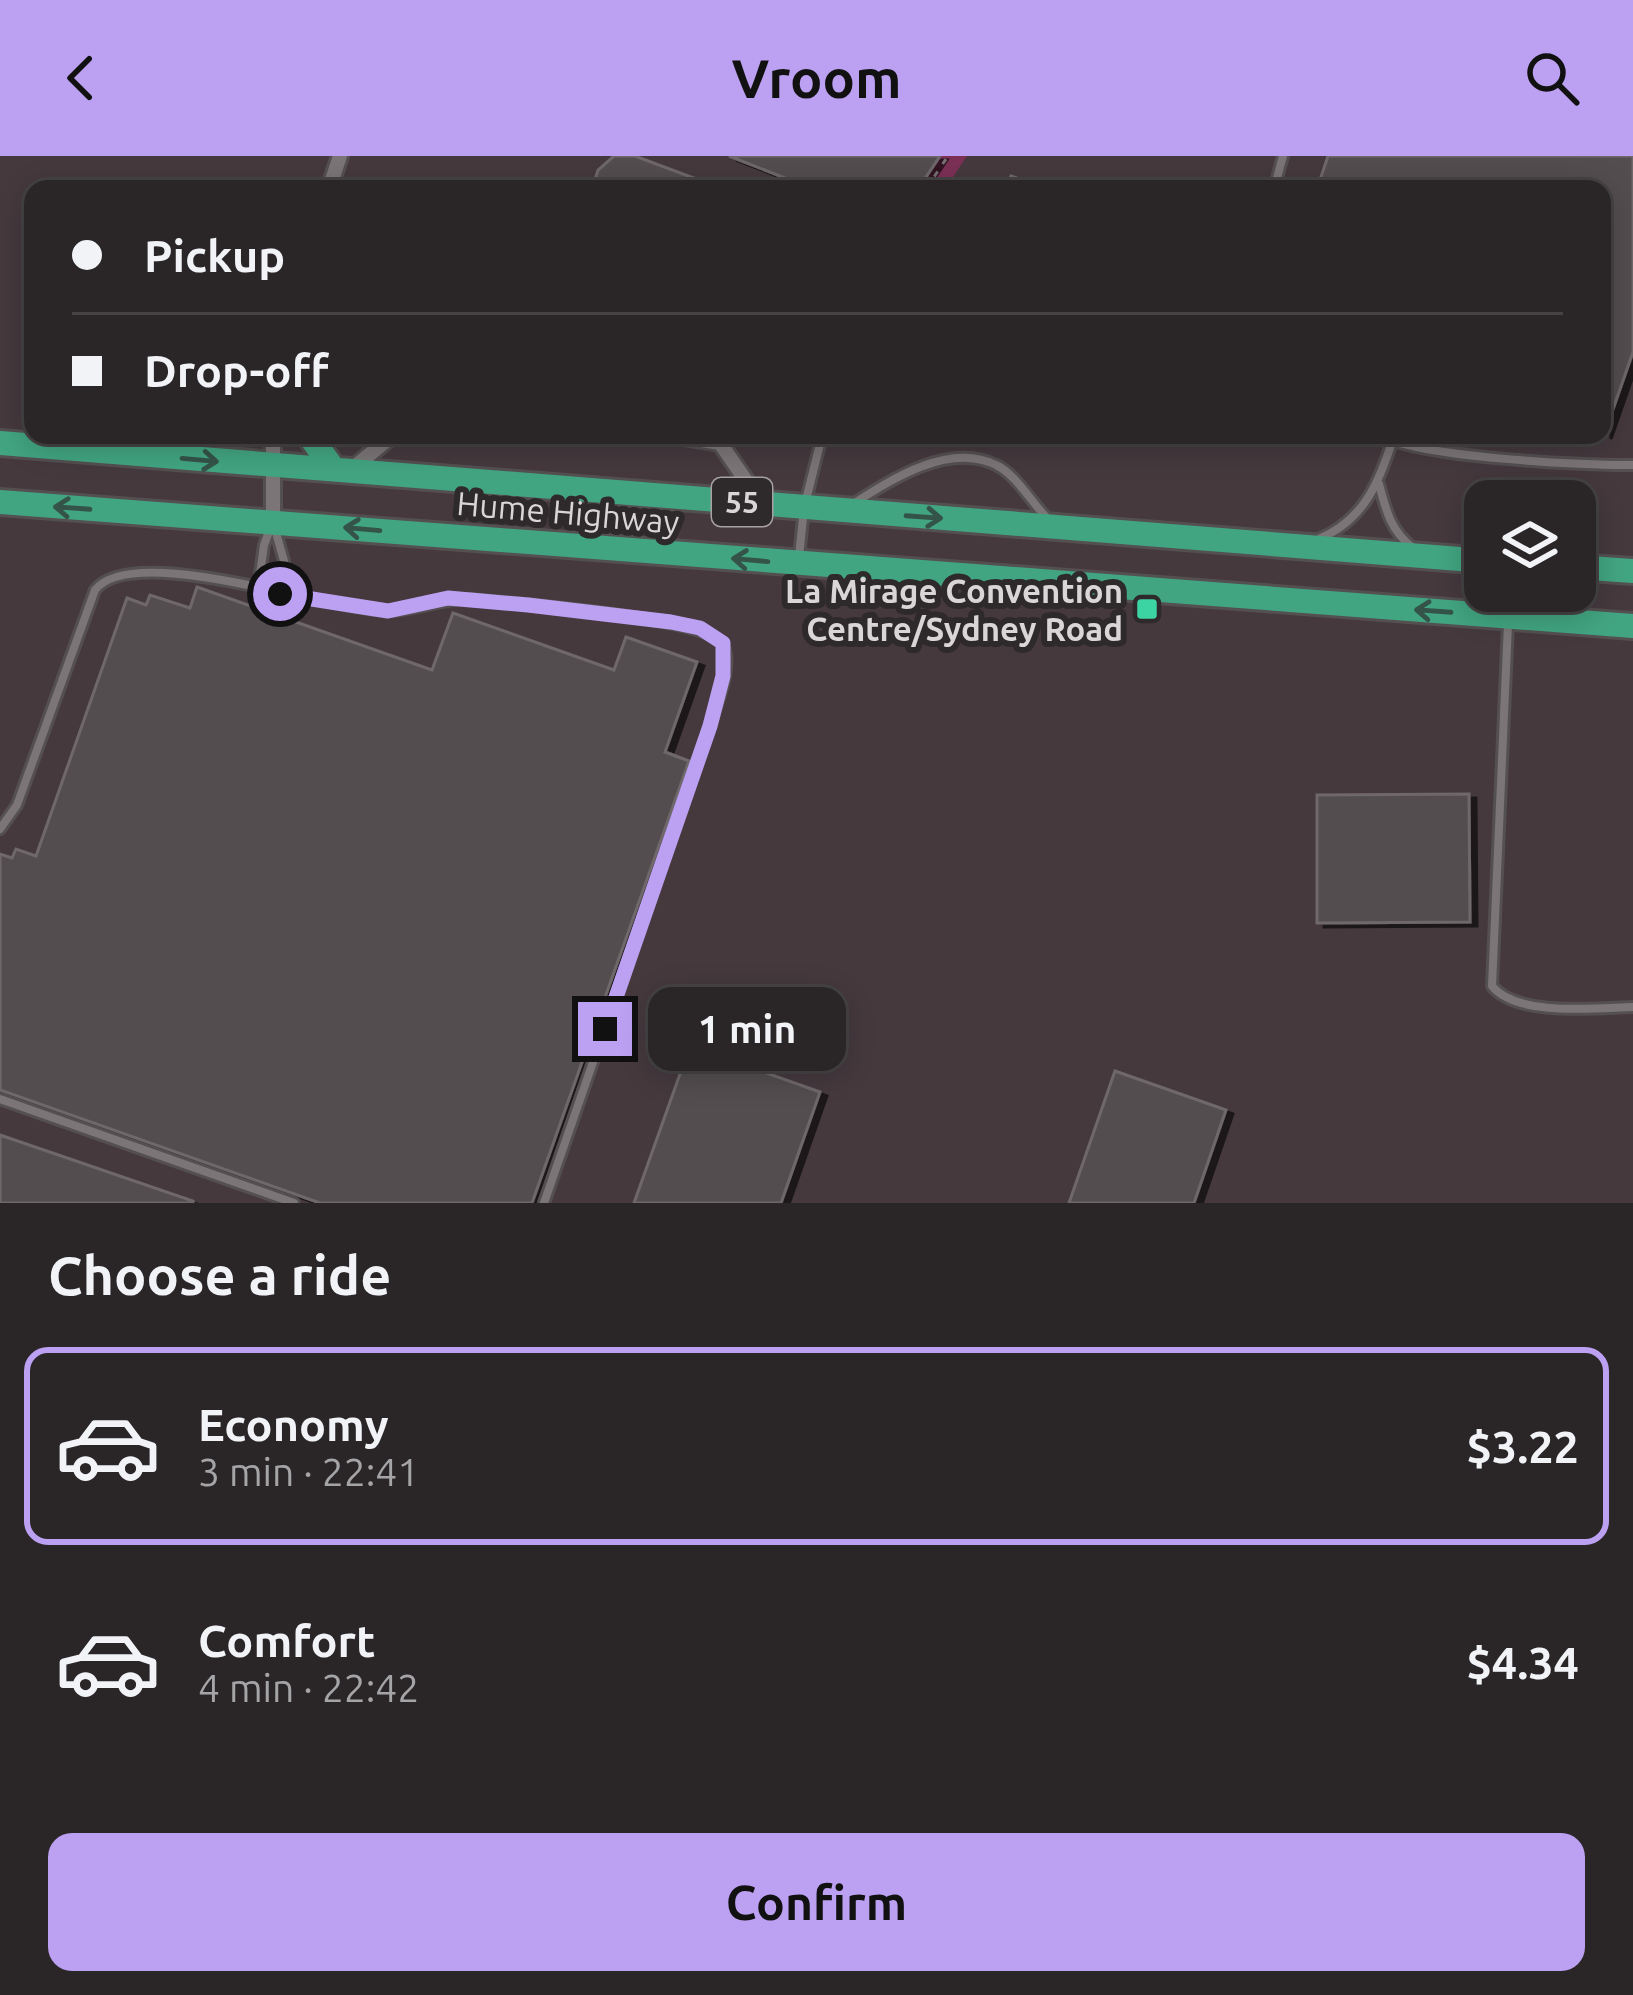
<!DOCTYPE html>
<meta charset="utf-8">
<style>
body{margin:0;font-family:Ubuntu,sans-serif;background:#363234;color:#f1f3f6;height:100vh;display:flex;flex-direction:column;font-size:45px;white-space:nowrap}
*{box-sizing:border-box;margin:0}
p{font-size:39px;color:#a5a5a8}
.icon{flex:none;width:66px;height:66px;fill:none;stroke:currentColor;stroke-width:2;stroke-linecap:round;stroke-linejoin:round}
.map{position:relative;height:1047px;overflow:hidden}
.details{display:flex;flex-direction:column;background:#2a2628;flex:1}
.details>*{flex:none}
.guide{position:absolute;left:24px;top:24px;width:1587px;height:264px;border-radius:24px;box-shadow:0 6px 30px #0003,0 0 0 3px #464345;display:grid;align-content:center;height:264px;padding:0 48px;background:#2a2628}
.fabs{position:absolute;left:1464px;top:324px;display:grid;gap:24px}
.fabs a{display:grid;place-items:center;width:132px;height:132px;border-radius:24px;background:#2a2628;box-shadow:0 6px 30px #0003,0 0 0 3px #464345;font-size:60px}
.end{position:absolute;width:54px;height:54px;margin:-27px;border:15px solid #bca0f2;background:#111;box-shadow:0 0 0 6px #111}
.from{border-radius:50%}
.bubble{position:absolute;height:84px;border-radius:24px;background:#2a2628;box-shadow:0 6px 30px #0003,0 0 0 3px #464345;font-size:39px;font-weight:700;line-height:84px;text-align:center}
.guide b{display:flex;align-items:center;gap:42px;height:114px;font-size:45px}
.guide b+b{border-top:3px solid #464345}
.guide i{width:30px;height:30px;background:#f1f3f6}
ul{padding:0;list-style:none}
li{display:flex;align-items:center;gap:36px;height:198px;margin:0 24px 18px;padding:0 24px;border:6px solid transparent;border-radius:24px}
li div{flex:1}
li b{display:block;font-size:45px}
li em{font-style:normal;font-weight:700}
li.current{border-color:#bca0f2}
li>.icon{width:108px;height:108px;stroke-width:1.5}
h2{padding:0 48px;font-size:54px;line-height:144px}
.primary-button{display:flex;gap:24px;margin-top:auto;padding:24px 48px}
.primary-button a{flex:1;height:138px;border-radius:24px;background:#bca0f2;color:#111;font-size:48px;font-weight:700;line-height:138px;text-align:center}
header{display:flex;justify-content:space-between;align-items:center;height:156px;padding:0 48px;background:#bca0f2;color:#111;font-size:54px;font-weight:700}
.map>svg:first-child{display:block}
.built{fill:#45393e;fill-rule:evenodd}
.green{fill:#7c3056}
.building{fill:#534d4f;stroke:#6e686a;stroke-width:3;filter:url(#shadow)}
.lines{fill:none;stroke-linecap:round;stroke-linejoin:round}
.lane-casing{stroke:#544f51;stroke-width:14}
.street-casing{stroke:#544f51;stroke-width:20}
.highway-casing{stroke:#544f51;stroke-width:30}
.path{stroke:#767173;stroke-width:3;stroke-dasharray:6 9;stroke-linecap:butt}
.lane{stroke:#7b7577;stroke-width:8}
.street{stroke:#7b7577;stroke-width:14}
.highway{stroke:#42a582;stroke-width:24}
.oneway{stroke:#355449}
.route{stroke:#bca0f2;stroke-width:15}
.poi-dot{fill:#3dd4a3;stroke:#2e292b;stroke-width:4.5}
.labels{text-anchor:middle;dominant-baseline:central;stroke-width:12;stroke-linejoin:round;paint-order:stroke}
.shield{fill:#2e292b;stroke:#a6a2a4;stroke-width:3}
.shield-label{font-size:30px;font-weight:bold;fill:#dad6d8}
.street-label{font-size:33px;fill:#dad6d8;stroke:#2e292b}
.poi-label{font-size:33px;font-weight:bold;fill:#dad6d8;stroke:#2e292b;text-anchor:end}
</style>
<header><svg class="icon" aria-label="back" viewBox="0 0 24 24"><path d="M15 5l-7 7 7 7"/></svg>Vroom<svg class="icon" aria-label="search" viewBox="0 0 24 24"><circle cx="10" cy="10" r="6"/><path d="M15 15l6 6"/></svg></header>
<div class="map">
<svg width="1633" height="1047" viewBox="0 0 1633 1047">
<defs>
<filter id="shadow"><feDropShadow dx="7" dy="4" stdDeviation="0" flood-color="#0009"/></filter>
</defs>
<rect width="100%" height="100%" fill="#383335"/>
<path class="built" d="M 0,0 L 1633,0 L 1633,1047 L 0,1047 ZM 33,33 L 1602,33 L 1602,279 L 33,279 ZM 1485,345 L 1575,345 L 1575,435 L 1485,435 Z"/>
<path class="green" d="M 940,0 L 967,0 L 945,33 L 918,33 Z"/>
<path class="building" d="M 614,0 L 635,0 L 723,33 L 592,33 L 598,14 Z
M 729,0 L 940,0 L 918,33 L 813,33 Z
M 1328,0 L 1633,0 L 1633,196 L 1604,279 L 1602,33 L 1317,33 Z
M 1011,20 L 1043,31 L 1043,33 L 1006,33 Z
M 197,431 L 432,514 L 453,457 L 614,514 L 626,481 L 697,506 L 665,596 L 689,605 L 532,1047 L 320,1047 L 0,934 L 0,698 L 12,702 L 16,693 L 36,700 L 127,442 L 146,449 L 150,439 L 190,452 Z
M 1469,638 L 1470,766 L 1317,767 L 1317,639 Z
M 690,890 L 820,936 L 781,1047 L 634,1047 Z
M 1115,915 L 1226,954 L 1194,1047 L 1069,1047 Z
M 0,979 L 193,1045 L 193,1047 L 0,1047 Z"/>
<g class="lines">
<g class="lane-casing">
<path id="lane" d="M 1274,33 L 1283,0
M 1382,279 C 1412,301 1589,310 1633,309
M 1379,328 C 1386,355 1391,375 1413,392
M 853,348 C 892,323 949,286 996,309 C 1016,318 1033,349 1049,364
M 275,373 L 284,405 L 280,438
M 1319,383 C 1363,364 1378,329 1392,286
M 799,401 L 804,352 L 820,288
M 258,432 L 264,389 L 271,370
M 1508,468 L 1492,830 C 1517,861 1596,852 1633,851
M 0,673 L 17,649 L 95,434 C 133,385 328,455 390,455 C 418,454 443,442 471,443 C 510,447 708,461 723,489 C 734,509 716,549 710,570 L 544,1047
M 0,943 L 294,1047"/>
</g>
<g class="street-casing">
<path id="street" d="M 329,33 L 340,0
M 671,279 L 720,287 L 762,348
M 352,313 L 393,279
M 273,366 L 273,279"/>
</g>
<g class="highway-casing">
<path id="highway" d="M 309,279 L 332,311
M 0,287 L 1485,405
M 0,346 L 1633,470
M 1575,411 L 1633,415"/>
</g>
<path class="path" d="M 926,33 L 948,0"/>
<use href="#lane" class="lane"/>
<use href="#street" class="street"/>
<use href="#highway" class="highway"/>
</g>
<defs><path id="oneway-shaft" d="M-6 0H5M1.5-3L5.5 0L1.5 3" fill="none" stroke-width="1.6" stroke-linecap="round" stroke-linejoin="round" transform="scale(3)"/></defs>
<g class="oneway">
<use href="#oneway-shaft" transform="translate(200 304) rotate(5)"/>
<use href="#oneway-shaft" transform="translate(72 352) rotate(-176)"/>
<use href="#oneway-shaft" transform="translate(924 361) rotate(4)"/>
<use href="#oneway-shaft" transform="translate(362 373) rotate(-175)"/>
<use href="#oneway-shaft" transform="translate(750 404) rotate(-175)"/>
<use href="#oneway-shaft" transform="translate(1433 455) rotate(-176)"/>
</g>
<g class="lines">
<path class="route" d="M 280,438 L 388,455 L 448,442 L 528,449 L 671,466 L 700,472 L 723,487 L 723,520 L 710,570 L 605,873"/>
</g>
<rect class="poi-dot" x="1135" y="441" width="24" height="24" rx="6"/>
<g class="labels">
<rect class="shield" x="712" y="322" width="60" height="48" rx="9"/>
<g class="shield-label">
<text x="742" y="346">55</text>
</g>
<g class="street-label">
<text transform="translate(568 356) rotate(5)">Hume Highway</text>
</g>
<g class="poi-label">
<text x="1123" y="434">La Mirage Convention<tspan x="1123" dy="38">Centre/Sydney Road</tspan></text>
</g>
</g>
</svg>
<div class="fabs">
<a><svg class="icon" aria-label="layers" viewBox="0 0 24 24"><path d="M12 4l9 5-9 5-9-5zM3 14l9 5 9-5"/></svg></a>
</div>
<i class="end from" style="left:280px;top:438px"></i>
<i class="end" style="left:605px;top:873px"></i>
<div class="bubble" style="left:648px;top:831px;width:198px">1 min</div>
<div class="guide">
<b><i class="from"></i>Pickup</b>
<b><i></i>Drop-off</b>
</div>
</div>
<section class="details">
<h2>Choose a ride</h2>
<ul>
<li class="current"><svg class="icon" aria-label="car" viewBox="0 0 24 24"><path d="M5 17H2v-5l4-1 3-4h7l3 4 3 1v5h-3M9 17h6M6 11h13"/><circle cx="7" cy="17" r="2"/><circle cx="17" cy="17" r="2"/></svg><div><b>Economy</b><p>3 min · 22:41</p></div><em>$3.22</em></li>
<li><svg class="icon" aria-label="car" viewBox="0 0 24 24"><path d="M5 17H2v-5l4-1 3-4h7l3 4 3 1v5h-3M9 17h6M6 11h13"/><circle cx="7" cy="17" r="2"/><circle cx="17" cy="17" r="2"/></svg><div><b>Comfort</b><p>4 min · 22:42</p></div><em>$4.34</em></li>
</ul>
<div class="primary-button"><a>Confirm</a></div>
</section>
